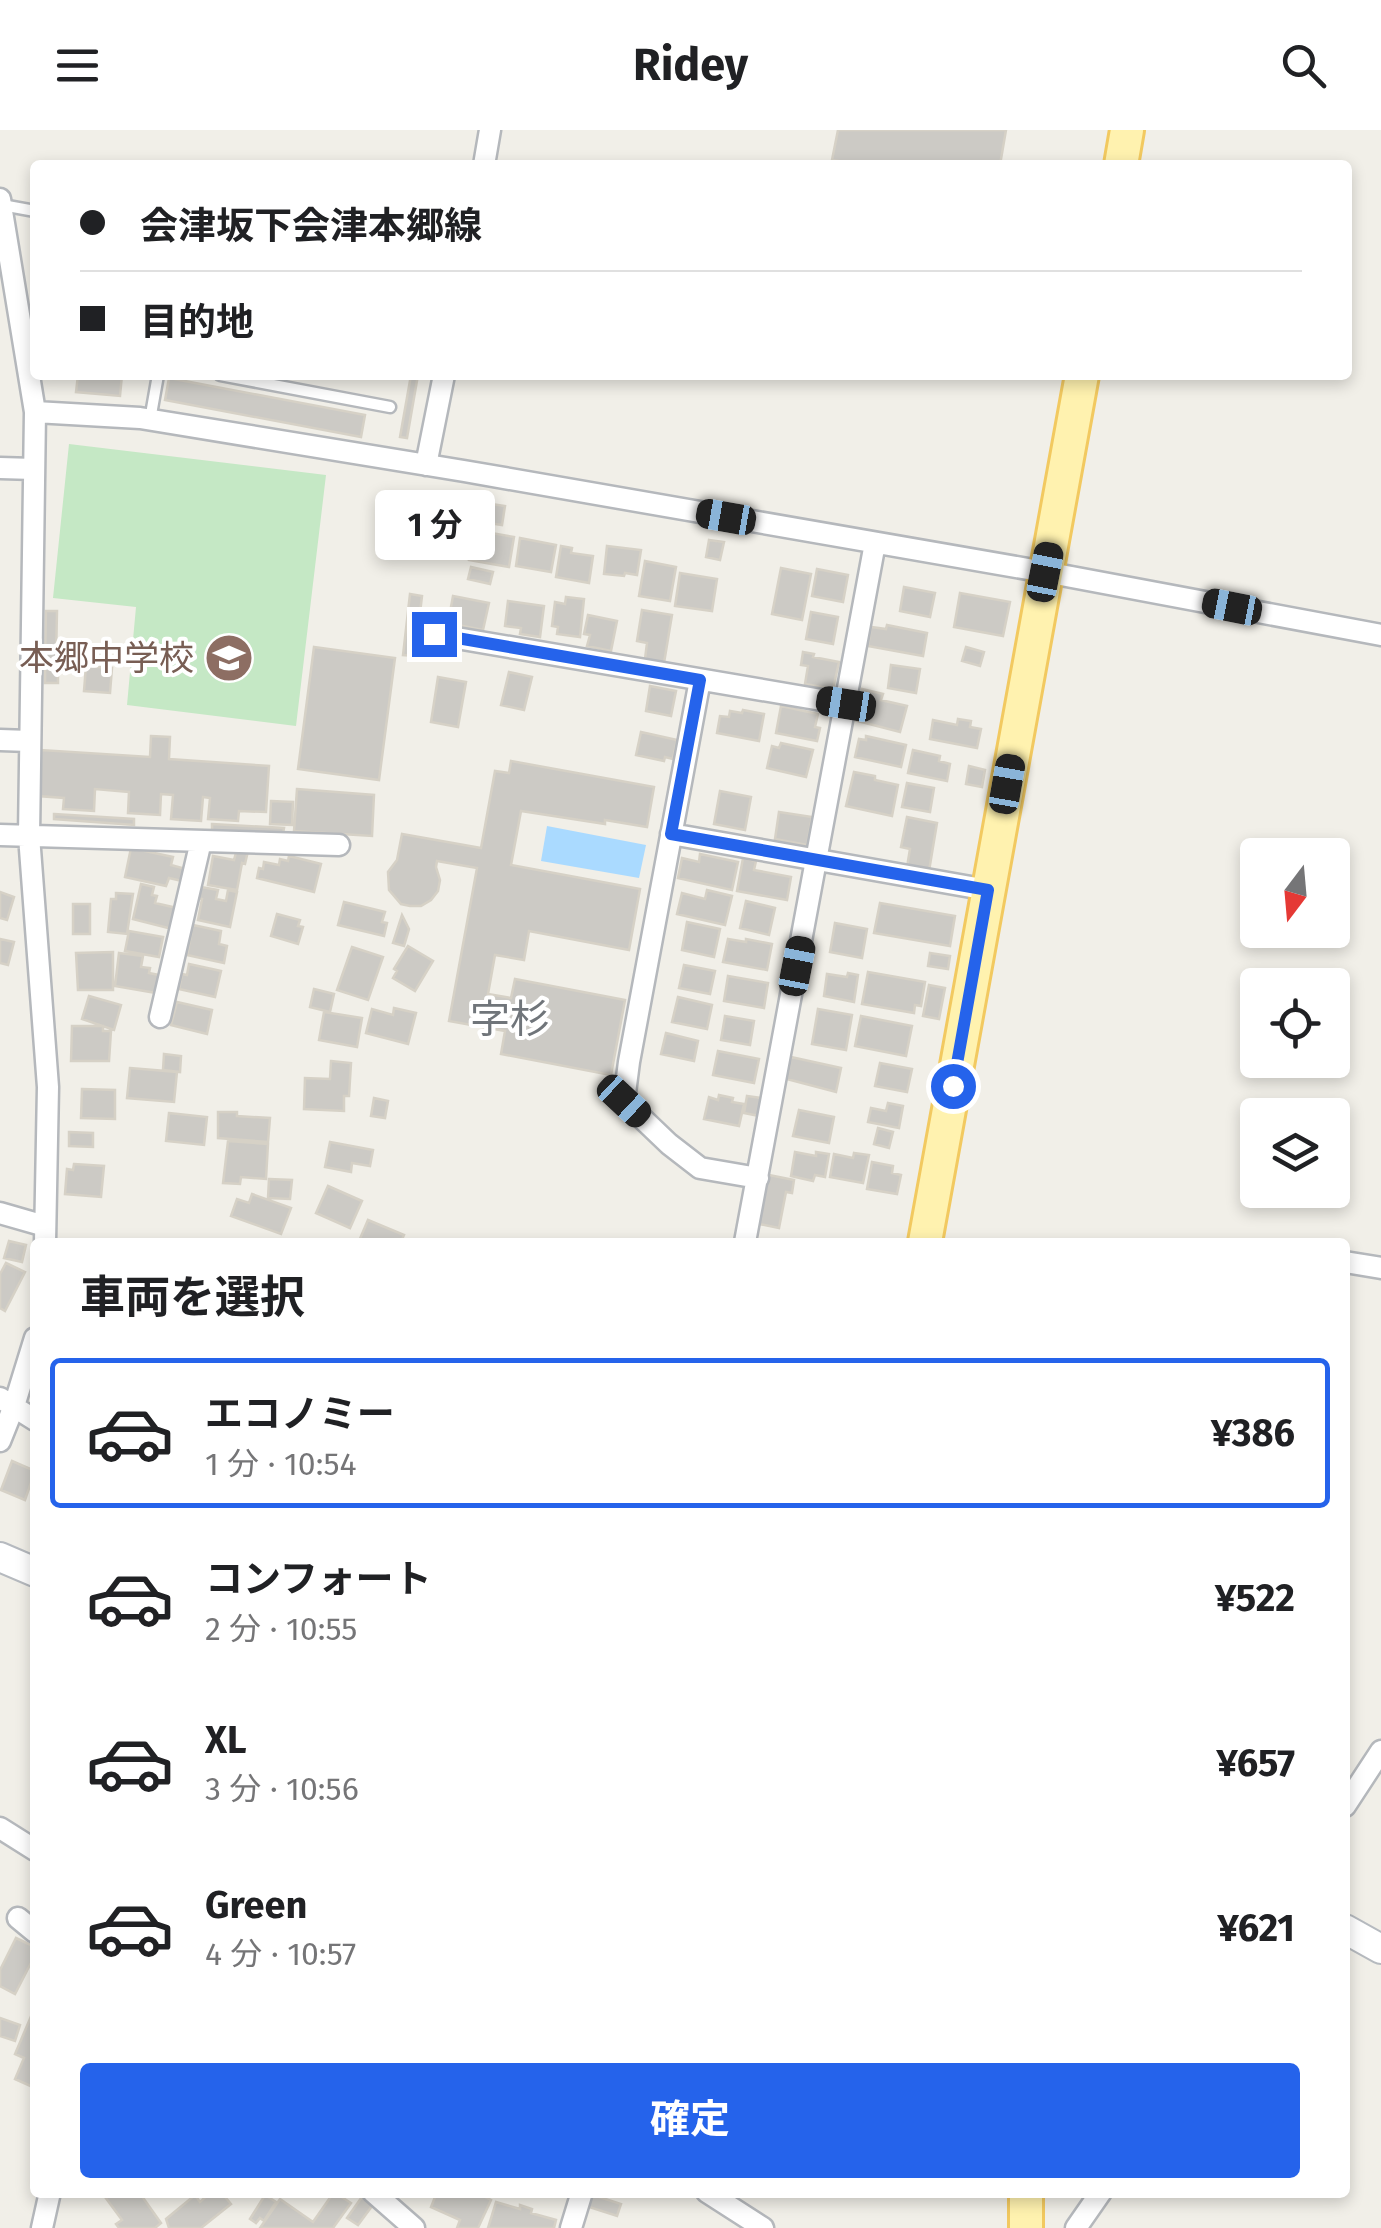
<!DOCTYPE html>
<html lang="ja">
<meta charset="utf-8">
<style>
body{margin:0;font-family:"Fira Sans","Noto Sans JP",sans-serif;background:#f6f6f6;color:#202124;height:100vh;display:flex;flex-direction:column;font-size:38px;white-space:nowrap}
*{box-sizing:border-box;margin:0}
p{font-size:32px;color:#757577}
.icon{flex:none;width:55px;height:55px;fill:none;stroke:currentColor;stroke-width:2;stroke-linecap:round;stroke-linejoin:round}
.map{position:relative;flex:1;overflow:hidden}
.details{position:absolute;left:30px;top:1108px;width:1320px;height:960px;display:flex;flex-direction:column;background:#fff;border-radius:10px;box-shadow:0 5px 15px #0003}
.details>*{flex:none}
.guide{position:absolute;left:30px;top:30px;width:1322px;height:220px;border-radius:10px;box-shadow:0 5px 15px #0003;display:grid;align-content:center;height:220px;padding:0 50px;background:#fff}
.needle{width:65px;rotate:196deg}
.controls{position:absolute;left:1240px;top:708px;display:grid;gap:20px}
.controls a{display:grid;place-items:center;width:110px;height:110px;border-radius:10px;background:#fff;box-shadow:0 5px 15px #0003;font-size:50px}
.end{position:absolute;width:45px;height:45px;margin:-22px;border:12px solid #2563eb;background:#fff;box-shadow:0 0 0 5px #fff}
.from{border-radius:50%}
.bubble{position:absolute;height:70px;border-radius:10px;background:#fff;box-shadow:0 5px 15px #0003;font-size:32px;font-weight:700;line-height:70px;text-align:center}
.car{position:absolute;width:30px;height:60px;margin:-30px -15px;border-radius:12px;box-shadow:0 0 8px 2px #0007;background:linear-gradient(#222 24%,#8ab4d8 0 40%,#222 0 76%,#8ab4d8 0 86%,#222 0)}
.guide b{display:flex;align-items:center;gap:35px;height:95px;font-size:38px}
.guide b+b{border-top:2px solid #e0e0e0}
.guide i{width:25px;height:25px;background:#202124}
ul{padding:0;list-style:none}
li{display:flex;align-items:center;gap:30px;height:150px;margin:0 20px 15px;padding:0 30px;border:5px solid transparent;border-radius:10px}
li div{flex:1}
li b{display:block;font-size:38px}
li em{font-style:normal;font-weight:700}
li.on{border-color:#2563eb}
li>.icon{width:90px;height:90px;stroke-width:1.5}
h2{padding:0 50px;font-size:45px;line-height:120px}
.action{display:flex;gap:20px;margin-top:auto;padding:20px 50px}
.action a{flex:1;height:115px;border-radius:10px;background:#2563eb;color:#fff;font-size:40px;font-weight:700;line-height:115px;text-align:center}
header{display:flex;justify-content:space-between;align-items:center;height:130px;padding:0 50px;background:#fff;font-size:45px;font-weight:700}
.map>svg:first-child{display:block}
.green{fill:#c5e8c5}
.water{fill:#aadaff}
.building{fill:#cccac5;stroke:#d6d1c6;stroke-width:2.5}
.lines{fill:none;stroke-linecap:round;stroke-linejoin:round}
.lane-casing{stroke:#b5b8bc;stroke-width:15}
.street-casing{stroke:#b5b8bc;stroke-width:25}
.secondary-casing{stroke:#b6babf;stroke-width:32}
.primary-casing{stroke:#f2c960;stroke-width:38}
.lane{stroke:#fff;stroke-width:10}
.street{stroke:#fff;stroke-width:20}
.secondary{stroke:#fff;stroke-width:28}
.primary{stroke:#fff2af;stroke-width:32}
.route{stroke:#2563eb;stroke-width:12}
.labels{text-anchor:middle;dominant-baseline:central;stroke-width:8;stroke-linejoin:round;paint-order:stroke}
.education-label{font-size:35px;fill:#785e54;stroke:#fff;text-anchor:end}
.quarter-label{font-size:40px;fill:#70757a;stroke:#fff}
</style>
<header><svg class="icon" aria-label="menu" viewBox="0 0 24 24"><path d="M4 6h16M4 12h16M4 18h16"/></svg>Ridey<svg class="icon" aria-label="search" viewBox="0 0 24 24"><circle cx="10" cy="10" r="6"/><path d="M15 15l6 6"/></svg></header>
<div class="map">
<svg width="1381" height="2098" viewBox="0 0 1381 2098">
<rect width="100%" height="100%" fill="#f1efe8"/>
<path class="green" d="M 69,314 L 326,345 L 296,596 L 127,575 L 136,477 L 53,468 Z"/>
<path class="water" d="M 547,696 L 646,715 L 639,748 L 541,731 Z"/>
<path class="building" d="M 838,0 L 1006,0 L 1000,35 L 862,35 L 832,30 Z
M 78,245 L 122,245 L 120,266 L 76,262 Z
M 411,245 L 418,245 L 407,308 L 400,307 Z
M 169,248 L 365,285 L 361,307 L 165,270 Z
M 485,373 L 505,376 L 502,395 L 482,392 Z
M 406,400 L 432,403 L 429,422 L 404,419 Z
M 474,400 L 514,407 L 509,437 L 469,430 Z
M 520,408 L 556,415 L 551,442 L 516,436 Z
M 709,410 L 724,412 L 720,430 L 706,427 Z
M 561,416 L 572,418 L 571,423 L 593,426 L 589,453 L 556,447 Z
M 607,416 L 641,420 L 637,445 L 625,443 L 624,446 L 604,444 Z
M 645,431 L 676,437 L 670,471 L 639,466 Z
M 471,437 L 493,442 L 490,454 L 468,449 Z
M 781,438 L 811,444 L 802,490 L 772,484 Z
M 817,439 L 848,445 L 843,472 L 812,466 Z
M 680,443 L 717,449 L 712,481 L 675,476 Z
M 904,457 L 935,463 L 930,487 L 900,481 Z
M 960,463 L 1010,472 L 1003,506 L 954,497 Z
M 410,464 L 422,466 L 415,526 L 403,525 Z
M 453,466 L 489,473 L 483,500 L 448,493 Z
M 566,467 L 584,469 L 580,507 L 557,504 L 558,497 L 552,496 L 555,472 L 565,474 Z
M 508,471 L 544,476 L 540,507 L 520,504 L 521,498 L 505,496 Z
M 642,480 L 672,485 L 664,533 L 645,529 L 647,513 L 637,511 Z
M 46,481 L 57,481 L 56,529 L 45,529 Z
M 811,482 L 838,487 L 833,514 L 806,509 Z
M 588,485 L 617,491 L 611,521 L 587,516 L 590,505 L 584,504 Z
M 887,495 L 927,503 L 923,526 L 868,516 L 871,497 L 886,499 Z
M 314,517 L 395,528 L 379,650 L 298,639 Z
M 966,517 L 984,522 L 980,536 L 962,531 Z
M 803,522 L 814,524 L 813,527 L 839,532 L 833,559 L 805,554 L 808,536 L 801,535 Z
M 45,531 L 58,531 L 58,553 L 45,553 Z
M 891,535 L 920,539 L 916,563 L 888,558 Z
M 86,536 L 112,538 L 110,563 L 84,561 Z
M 509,542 L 532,547 L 524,580 L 501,575 Z
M 438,547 L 466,552 L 458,597 L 431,592 Z
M 650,556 L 676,561 L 671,586 L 646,581 Z
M 862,559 L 883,564 L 881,570 L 907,576 L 900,602 L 854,590 Z
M 781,576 L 818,584 L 815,597 L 820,598 L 817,611 L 776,603 Z
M 743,580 L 764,584 L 759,611 L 717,603 L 720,586 L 729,587 L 730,581 L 742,583 Z
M 958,589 L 971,591 L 970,597 L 981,599 L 977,618 L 930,609 L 933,590 L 957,595 Z
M 641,602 L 677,610 L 673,629 L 665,627 L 664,631 L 636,625 Z
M 151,606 L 170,607 L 169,629 L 269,636 L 266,682 L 239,681 L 238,691 L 208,689 L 210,668 L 203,667 L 201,691 L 171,689 L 173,665 L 161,664 L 160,685 L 128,683 L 129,662 L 95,659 L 94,681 L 63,679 L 64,668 L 38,666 L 41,620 L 150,627 Z
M 866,606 L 906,615 L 901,637 L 855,627 L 859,609 L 866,610 Z
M 781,613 L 813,620 L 806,647 L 767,638 L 772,616 L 779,618 Z
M 913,620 L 940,626 L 939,631 L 950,634 L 947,651 L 908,643 Z
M 511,631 L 654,657 L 647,697 L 605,690 L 605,694 L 521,681 L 511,735 L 640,759 L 629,820 L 529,801 L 524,830 L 495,825 L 488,864 L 511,868 L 515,849 L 625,870 L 611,945 L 501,924 L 505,901 L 449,891 L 477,738 L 437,731 L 436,737 L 440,750 L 438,761 L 431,770 L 421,776 L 410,776 L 401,774 L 389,760 L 388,742 L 397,730 L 402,704 L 481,718 L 495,641 L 509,643 Z
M 969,636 L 985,640 L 982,657 L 966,654 Z
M 854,642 L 875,646 L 875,650 L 898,655 L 892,686 L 846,676 Z
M 907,653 L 934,658 L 930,682 L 902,677 Z
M 297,659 L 374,665 L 372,706 L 294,701 Z
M 720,661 L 751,667 L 745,700 L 714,694 Z
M 271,671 L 293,672 L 292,695 L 270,694 Z
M 779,682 L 812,687 L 807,715 L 775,709 Z
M 54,684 L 134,689 L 134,695 L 54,689 Z
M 907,687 L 937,693 L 929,741 L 907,737 L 910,719 L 901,717 Z
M 212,694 L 284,698 L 283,704 L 212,700 Z
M 131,718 L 173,727 L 171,735 L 186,739 L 182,751 L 169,748 L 166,756 L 125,747 Z
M 237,719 L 248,721 L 245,734 L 242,733 L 237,760 L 208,755 L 213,726 L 234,730 Z
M 700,724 L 738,732 L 732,760 L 678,748 L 682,728 L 699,732 Z
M 289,726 L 321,734 L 314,762 L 257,748 L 259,738 L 263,739 L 264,732 L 279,735 L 280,729 L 288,731 Z
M 743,728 L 756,731 L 754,740 L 791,747 L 787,770 L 737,761 Z
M 141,754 L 154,757 L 152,765 L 157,766 L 155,773 L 177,778 L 172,799 L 133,789 Z
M 201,757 L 218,760 L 216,769 L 226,771 L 228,760 L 237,762 L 230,797 L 198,790 L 202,769 L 198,768 Z
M 707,760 L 732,766 L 725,795 L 677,784 L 682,763 L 705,769 Z
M 0,762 L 14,767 L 7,790 L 0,788 Z
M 116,763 L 133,764 L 127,804 L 108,802 L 111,769 L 116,769 Z
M 746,771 L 775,778 L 769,805 L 740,798 Z
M 344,772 L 385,782 L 382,792 L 387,793 L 384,806 L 338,795 Z
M 880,773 L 955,786 L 950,816 L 874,803 Z
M 73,774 L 90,774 L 90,804 L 73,804 Z
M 277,784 L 300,790 L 298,796 L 303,797 L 298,814 L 271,806 Z
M 402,785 L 409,799 L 404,816 L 393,813 Z
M 687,792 L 720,799 L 714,827 L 682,820 Z
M 835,793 L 867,799 L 862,828 L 830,822 Z
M 193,795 L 221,801 L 219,814 L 227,816 L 224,833 L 187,825 Z
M 129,801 L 163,807 L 159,827 L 125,821 Z
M 0,809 L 14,812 L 8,835 L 0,833 Z
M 728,809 L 746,812 L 746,809 L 772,814 L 767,840 L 723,832 Z
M 408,816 L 433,831 L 415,861 L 393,848 L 397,841 L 394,839 Z
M 352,817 L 383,827 L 368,870 L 337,860 Z
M 113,822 L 113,860 L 78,860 L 76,823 Z
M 119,823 L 143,826 L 141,837 L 150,838 L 149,843 L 159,845 L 156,863 L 115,856 Z
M 930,823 L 950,826 L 948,839 L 928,836 Z
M 189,834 L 221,841 L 215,867 L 179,859 L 182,844 L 187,845 Z
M 684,835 L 715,841 L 710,864 L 679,858 Z
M 868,842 L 925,852 L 921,876 L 915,875 L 914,883 L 862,874 Z
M 848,843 L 858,845 L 854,872 L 824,866 L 827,844 L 847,847 Z
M 728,846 L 768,853 L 764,878 L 724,871 Z
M 929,855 L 945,858 L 939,889 L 923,886 Z
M 314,859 L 334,864 L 330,882 L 310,877 Z
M 89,866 L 121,875 L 114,900 L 82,889 Z
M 678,867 L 712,875 L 707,899 L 672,892 Z
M 177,872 L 212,880 L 207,904 L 171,895 Z
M 394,878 L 416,883 L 408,914 L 366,903 L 372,879 L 393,885 Z
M 818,879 L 852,885 L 846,920 L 812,914 Z
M 324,882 L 362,888 L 357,917 L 319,910 Z
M 725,886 L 754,891 L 750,915 L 721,910 Z
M 861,886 L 912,896 L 906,926 L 855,916 Z
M 72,896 L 103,896 L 103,901 L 111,901 L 109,931 L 71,931 Z
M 666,903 L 698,911 L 694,931 L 661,924 Z
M 718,921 L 759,929 L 754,953 L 713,945 Z
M 164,924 L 181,926 L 180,942 L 163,940 Z
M 791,927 L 841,938 L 836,962 L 787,949 Z
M 331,931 L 351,933 L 349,966 L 344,966 L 344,981 L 304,979 L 305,948 L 330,949 Z
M 880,933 L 912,939 L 907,962 L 875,956 Z
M 130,938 L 177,942 L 174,972 L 127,968 Z
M 82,959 L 115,960 L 115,989 L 81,988 Z
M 719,965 L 733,968 L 732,972 L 744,974 L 739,996 L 704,989 L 709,967 L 718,970 Z
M 747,966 L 762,968 L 759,986 L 744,983 Z
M 374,968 L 388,971 L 385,988 L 371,986 Z
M 888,973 L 903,976 L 899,998 L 868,992 L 871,978 L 886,981 Z
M 799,980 L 834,987 L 829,1013 L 793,1006 Z
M 218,982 L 237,982 L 237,986 L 270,988 L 268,1012 L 218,1008 Z
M 169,983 L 207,987 L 204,1015 L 166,1011 Z
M 878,998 L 893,1002 L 889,1018 L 874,1014 Z
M 69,1002 L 93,1003 L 93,1017 L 69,1016 Z
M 228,1011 L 268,1014 L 266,1049 L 241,1047 L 240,1054 L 223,1053 Z
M 330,1012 L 373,1020 L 370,1036 L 352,1033 L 351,1042 L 325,1037 Z
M 795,1022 L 816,1026 L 816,1022 L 829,1024 L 825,1047 L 815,1045 L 813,1051 L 791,1046 Z
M 854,1023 L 869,1025 L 863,1053 L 830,1047 L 834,1024 L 853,1028 Z
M 872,1032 L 893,1036 L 892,1043 L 901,1045 L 897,1064 L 867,1059 Z
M 74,1034 L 104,1036 L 101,1067 L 65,1064 L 67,1039 L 73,1040 Z
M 769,1045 L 794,1050 L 792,1063 L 786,1062 L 779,1098 L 759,1094 Z
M 269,1049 L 292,1050 L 290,1069 L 268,1068 Z
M 328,1056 L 362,1071 L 350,1098 L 316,1083 Z
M 252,1064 L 291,1078 L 281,1104 L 231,1086 L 237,1069 L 249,1073 Z
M 368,1090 L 404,1105 L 401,1112 L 359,1111 Z
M 9,1111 L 26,1115 L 22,1132 L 4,1128 Z
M 6,1133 L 25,1142 L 5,1181 L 0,1178 L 0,1144 Z
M 12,1331 L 35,1341 L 25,1370 L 1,1360 Z
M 16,1808 L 35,1817 L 35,1825 L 15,1864 L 0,1856 L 0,1840 Z
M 32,1884 L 35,1885 L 35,1958 L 15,1949 L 24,1928 L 15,1924 Z
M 0,1888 L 20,1895 L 15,1911 L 0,1906 Z
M 111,2062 L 139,2062 L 161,2093 L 155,2098 L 119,2098 L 116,2094 L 122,2090 L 105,2067 Z
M 211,2062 L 221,2062 L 231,2074 L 201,2098 L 169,2098 L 166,2089 L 195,2065 L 200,2072 Z
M 334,2062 L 351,2073 L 333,2098 L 260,2098 L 280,2069 L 313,2092 Z
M 437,2062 L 476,2062 L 491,2070 L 478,2098 L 457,2098 L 460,2090 L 431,2077 Z
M 364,2064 L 375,2072 L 358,2095 L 347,2088 Z
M 590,2064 L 621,2074 L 617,2086 L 586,2076 Z
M 265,2065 L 276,2072 L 264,2091 L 260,2088 L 256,2093 L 250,2089 Z
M 496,2072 L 520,2079 L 520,2075 L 532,2079 L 531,2083 L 556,2090 L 554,2098 L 488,2098 Z"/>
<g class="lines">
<g class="lane-casing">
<path id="lane" d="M 2,75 L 35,81
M 220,245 L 390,277
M 150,290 L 158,245"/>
</g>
<g class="street-casing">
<path id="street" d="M 484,35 L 490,0
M 0,69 L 35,282 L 29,706 L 48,957 L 45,1112
M 35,282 L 140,288 L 464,341 L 1045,442 L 1381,505
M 426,335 L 444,245
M 0,338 L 34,339
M 433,504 L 845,574
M 700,550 L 629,932 L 624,971 L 669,1014 L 700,1038 L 758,1048
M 0,610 L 29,611
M 671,704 L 988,760
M 0,705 L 339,715
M 160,887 L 201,711
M 0,1083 L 45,1096
M 745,1112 L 875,413
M 1345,1132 L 1381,1138
M 0,1268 L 35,1290
M 0,1311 L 14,1276 L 35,1208
M 1345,1676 L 1381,1621
M 0,1698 L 35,1720
M 18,1788 L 35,1802
M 373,2062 L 414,2098
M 707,2062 L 763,2098
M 42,2098 L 50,2062
M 571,2098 L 582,2062
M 1076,2098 L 1101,2062"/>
</g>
<g class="secondary-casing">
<path id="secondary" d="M 0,1427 L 35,1442
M 1345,1799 L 1381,1819"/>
</g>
<g class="primary-casing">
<path id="primary" d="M 1121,35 L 1127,0
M 925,1112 L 1082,245
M 1026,2062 L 1026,2098"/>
</g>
<use href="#lane" class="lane"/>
<use href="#street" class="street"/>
<use href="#secondary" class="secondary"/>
<use href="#primary" class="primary"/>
</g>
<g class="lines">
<path class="route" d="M 434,504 L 700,550 L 671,704 L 988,760 L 953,956"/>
</g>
<defs>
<g id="school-disc" transform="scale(2.5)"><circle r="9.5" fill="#8d6e63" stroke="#fff"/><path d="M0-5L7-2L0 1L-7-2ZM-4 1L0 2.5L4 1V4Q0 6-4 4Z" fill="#fff"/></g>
</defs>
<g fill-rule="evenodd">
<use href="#school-disc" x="229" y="528"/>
</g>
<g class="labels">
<g class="education-label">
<text x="194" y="528">本郷中学校</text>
</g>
<g class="quarter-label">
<text x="510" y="890">字杉</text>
</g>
</g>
</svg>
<div class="controls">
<a><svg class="needle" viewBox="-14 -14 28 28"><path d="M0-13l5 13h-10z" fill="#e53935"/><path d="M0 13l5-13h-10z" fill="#757577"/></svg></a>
<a><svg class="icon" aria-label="locate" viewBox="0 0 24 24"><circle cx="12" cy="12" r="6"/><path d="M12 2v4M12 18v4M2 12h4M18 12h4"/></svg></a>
<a><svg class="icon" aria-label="layers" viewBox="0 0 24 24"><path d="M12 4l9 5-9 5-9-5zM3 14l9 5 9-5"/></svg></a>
</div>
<i class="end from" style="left:953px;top:956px"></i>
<i class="end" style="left:434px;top:504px"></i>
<div class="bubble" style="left:375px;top:360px;width:120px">1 分</div>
<i class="car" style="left:726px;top:387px;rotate:280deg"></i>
<i class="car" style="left:1045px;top:442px;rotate:11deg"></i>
<i class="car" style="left:1232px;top:477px;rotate:281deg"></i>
<i class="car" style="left:846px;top:574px;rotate:279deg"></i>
<i class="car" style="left:1007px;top:654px;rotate:10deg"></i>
<i class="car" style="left:797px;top:836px;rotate:11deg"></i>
<i class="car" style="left:624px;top:971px;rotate:133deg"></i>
<div class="guide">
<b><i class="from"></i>会津坂下会津本郷線</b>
<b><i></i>目的地</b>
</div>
<section class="details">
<h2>車両を選択</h2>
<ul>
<li class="on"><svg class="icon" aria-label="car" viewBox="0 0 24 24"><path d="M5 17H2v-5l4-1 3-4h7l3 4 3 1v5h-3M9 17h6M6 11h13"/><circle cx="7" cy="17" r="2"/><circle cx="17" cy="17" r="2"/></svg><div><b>エコノミー</b><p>1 分 · 10:54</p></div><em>¥386</em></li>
<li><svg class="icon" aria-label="car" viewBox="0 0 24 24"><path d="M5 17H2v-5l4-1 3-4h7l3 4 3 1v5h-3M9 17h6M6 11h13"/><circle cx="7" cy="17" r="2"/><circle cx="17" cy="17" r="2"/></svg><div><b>コンフォート</b><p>2 分 · 10:55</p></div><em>¥522</em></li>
<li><svg class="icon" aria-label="car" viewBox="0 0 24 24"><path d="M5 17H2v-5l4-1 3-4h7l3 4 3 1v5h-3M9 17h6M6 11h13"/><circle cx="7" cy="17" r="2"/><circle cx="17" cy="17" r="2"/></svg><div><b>XL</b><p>3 分 · 10:56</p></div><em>¥657</em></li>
<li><svg class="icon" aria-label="car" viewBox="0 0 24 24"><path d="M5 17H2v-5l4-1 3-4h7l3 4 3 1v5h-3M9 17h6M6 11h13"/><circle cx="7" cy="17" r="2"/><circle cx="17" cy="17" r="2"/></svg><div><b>Green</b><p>4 分 · 10:57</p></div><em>¥621</em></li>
</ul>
<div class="action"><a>確定</a></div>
</section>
</div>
